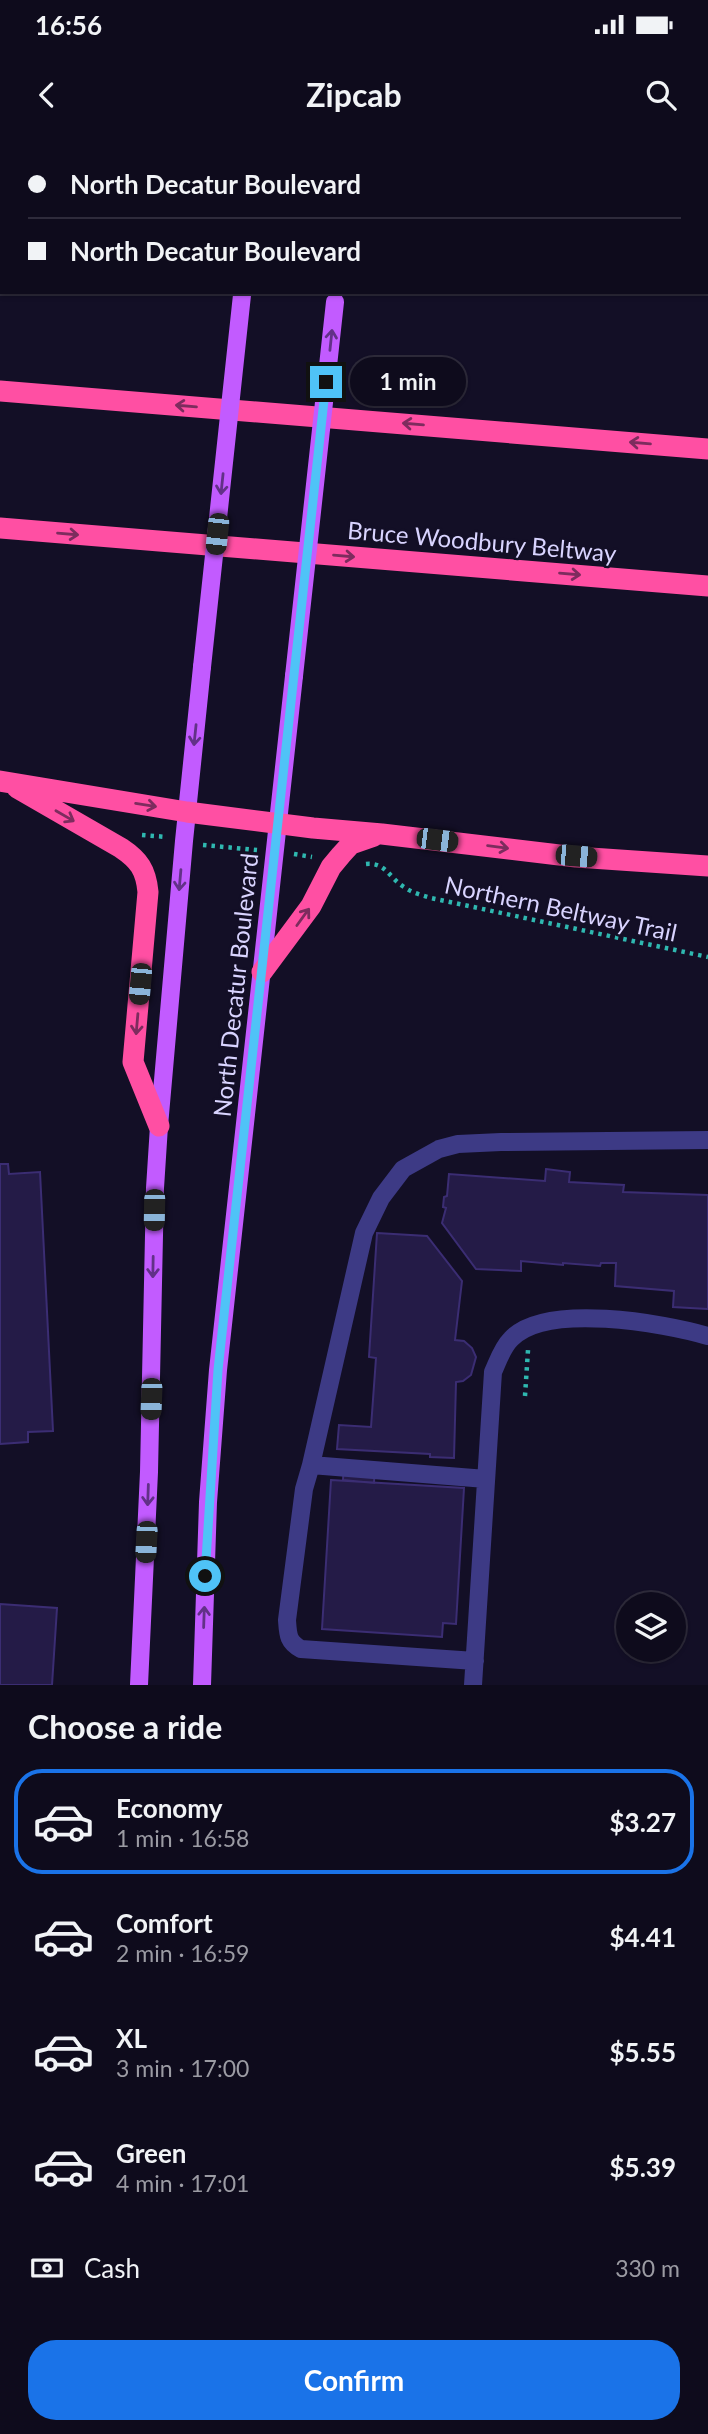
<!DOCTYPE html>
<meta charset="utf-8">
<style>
body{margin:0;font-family:Lato,sans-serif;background:#171425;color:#f1f3f6;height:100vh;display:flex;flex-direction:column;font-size:26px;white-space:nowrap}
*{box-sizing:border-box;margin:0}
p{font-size:23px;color:#9b9ba3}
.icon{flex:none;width:38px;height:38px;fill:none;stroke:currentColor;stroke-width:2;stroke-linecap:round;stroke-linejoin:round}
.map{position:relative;height:1545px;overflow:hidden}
.details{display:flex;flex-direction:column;background:#0e0b1c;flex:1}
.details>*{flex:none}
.top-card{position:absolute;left:0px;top:0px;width:709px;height:154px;box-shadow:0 2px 5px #0004,0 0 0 2px #2e2b3b;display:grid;align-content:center;height:154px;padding:0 28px;background:#0e0b1c}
.tools{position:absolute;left:616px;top:1452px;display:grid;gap:14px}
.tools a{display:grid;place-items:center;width:70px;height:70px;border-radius:50%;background:#0e0b1c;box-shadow:0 2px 5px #0004,0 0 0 2px #2e2b3b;font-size:35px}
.end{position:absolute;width:32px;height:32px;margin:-16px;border:9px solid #4fc3f7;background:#111;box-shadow:0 0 0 4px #111}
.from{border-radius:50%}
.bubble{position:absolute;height:49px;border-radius:24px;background:#0e0b1c;box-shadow:0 2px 5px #0004,0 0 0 2px #2e2b3b;font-size:23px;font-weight:700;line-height:49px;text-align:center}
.car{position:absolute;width:21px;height:42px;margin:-21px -10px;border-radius:9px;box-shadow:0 0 5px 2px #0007;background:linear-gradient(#222 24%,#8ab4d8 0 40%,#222 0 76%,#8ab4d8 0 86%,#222 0)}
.top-card b{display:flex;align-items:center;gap:24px;height:66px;font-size:26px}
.top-card b+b{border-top:2px solid #2e2b3b}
.top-card i{width:18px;height:18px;background:#f1f3f6}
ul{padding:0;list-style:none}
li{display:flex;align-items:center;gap:21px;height:105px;margin:0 14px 10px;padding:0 14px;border:4px solid transparent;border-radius:28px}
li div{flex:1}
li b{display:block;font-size:26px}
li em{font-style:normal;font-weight:700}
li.active{border-color:#1a73e8}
li>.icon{width:63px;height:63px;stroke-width:1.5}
h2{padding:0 28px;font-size:32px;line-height:84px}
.pay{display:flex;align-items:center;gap:18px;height:77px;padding:0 28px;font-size:26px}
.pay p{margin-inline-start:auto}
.primary-button{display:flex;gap:14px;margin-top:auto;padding:14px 28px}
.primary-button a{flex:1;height:80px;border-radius:28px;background:#1a73e8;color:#fff;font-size:28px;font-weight:700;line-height:80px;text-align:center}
.status{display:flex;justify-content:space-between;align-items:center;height:49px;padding:0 35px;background:#0e0b1c;direction:ltr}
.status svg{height:19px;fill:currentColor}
header{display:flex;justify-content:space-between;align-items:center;height:91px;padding:0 28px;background:#0e0b1c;font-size:32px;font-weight:700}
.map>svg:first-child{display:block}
.building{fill:#241b47;stroke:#3b2d73;stroke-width:2}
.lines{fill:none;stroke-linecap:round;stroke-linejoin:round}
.path{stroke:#2fb8b0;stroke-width:4.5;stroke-dasharray:3.5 5;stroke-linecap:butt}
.minor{stroke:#3d3a85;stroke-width:18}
.major{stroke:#c25bff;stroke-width:18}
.highway{stroke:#ff4fa3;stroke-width:21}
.major-bridge{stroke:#c25bff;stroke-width:18}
.oneway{stroke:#623188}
.oneway2{stroke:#7d2c5e}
.route{stroke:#4fc3f7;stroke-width:9}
.labels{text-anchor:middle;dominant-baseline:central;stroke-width:5;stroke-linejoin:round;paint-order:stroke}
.street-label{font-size:24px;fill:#d9d4ff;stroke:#130f26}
</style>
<div class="status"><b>16:56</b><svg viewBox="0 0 49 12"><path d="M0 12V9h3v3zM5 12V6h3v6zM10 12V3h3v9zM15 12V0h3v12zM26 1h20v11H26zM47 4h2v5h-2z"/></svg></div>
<header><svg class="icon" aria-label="back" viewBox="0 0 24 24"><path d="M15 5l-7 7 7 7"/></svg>Zipcab<svg class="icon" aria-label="search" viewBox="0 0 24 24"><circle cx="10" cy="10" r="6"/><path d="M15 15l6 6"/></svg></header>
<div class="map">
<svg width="708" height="1545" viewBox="0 0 708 1545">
<rect width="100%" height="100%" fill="#130f26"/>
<path class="building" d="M 0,1024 L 8,1024 L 9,1034 L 40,1032 L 53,1291 L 28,1292 L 28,1302 L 0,1304 Z
M 546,1029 L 570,1032 L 569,1042 L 624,1045 L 623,1052 L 708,1055 L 708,1169 L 673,1167 L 674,1151 L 615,1146 L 616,1123 L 601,1123 L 600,1126 L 563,1123 L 563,1125 L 521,1121 L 521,1131 L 476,1129 L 442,1083 L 446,1068 L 443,1067 L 444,1057 L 447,1056 L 449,1034 L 545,1041 Z
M 377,1093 L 427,1096 L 462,1141 L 455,1200 L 464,1201 L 472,1208 L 476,1217 L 471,1235 L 463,1241 L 456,1242 L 454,1318 L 430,1317 L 430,1314 L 337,1309 L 339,1285 L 371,1287 L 376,1218 L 369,1217 Z
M 344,1322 L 375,1323 L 374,1343 L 343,1340 Z
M 331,1340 L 464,1348 L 456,1484 L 443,1483 L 442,1497 L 322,1489 Z
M 0,1464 L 57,1468 L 52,1545 L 0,1545 Z"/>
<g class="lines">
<path class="path" d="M 142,695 L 167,697
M 203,705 L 257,710
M 294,714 L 312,717
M 366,724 C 386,722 389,738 404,747 C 412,753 422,755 431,758 L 708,817
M 525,1256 L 528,1210"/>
<path class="minor" d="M 311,1325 L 364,1093 L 381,1058 L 403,1029 L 439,1009 L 458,1004 L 501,1002 L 708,1000
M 475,1521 L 301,1509 C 288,1502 288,1495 287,1480 L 304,1349 L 311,1325 L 486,1339
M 473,1545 L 493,1232 C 498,1221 502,1208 511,1199 C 545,1162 664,1183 708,1196"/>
<path class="major" d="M 353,2 L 354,0
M 139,1545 L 149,1332 L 155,1048 L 159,986 L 184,701 L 202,527
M 202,1545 L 208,1362 L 218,1230 L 294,536"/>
<path class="highway" d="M 245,0 L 270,2
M 485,0 L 488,2
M 707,47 L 708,47
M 0,251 L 708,309
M 0,388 L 708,446
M 0,641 L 187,672 L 313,688 L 382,694 L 576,717 L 708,726
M 17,648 L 121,708 C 139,720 146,730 148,752 L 133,922 L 159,986
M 262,832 L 311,766 L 331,727 L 341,715 L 351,704 L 374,696"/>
<path class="major-bridge" d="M 202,527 L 242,155
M 294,536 L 335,162"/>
</g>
<defs><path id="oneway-shaft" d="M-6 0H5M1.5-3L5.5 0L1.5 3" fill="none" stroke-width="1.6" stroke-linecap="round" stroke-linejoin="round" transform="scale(1.75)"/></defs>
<g class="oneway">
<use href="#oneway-shaft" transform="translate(331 200) rotate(-84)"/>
<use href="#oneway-shaft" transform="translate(222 344) rotate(96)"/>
<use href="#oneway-shaft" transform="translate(195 595) rotate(96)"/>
<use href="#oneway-shaft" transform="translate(180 740) rotate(95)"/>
<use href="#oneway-shaft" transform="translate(153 1127) rotate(91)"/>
<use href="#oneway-shaft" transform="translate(148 1355) rotate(92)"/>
<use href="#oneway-shaft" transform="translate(204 1477) rotate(-88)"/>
</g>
<g class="oneway2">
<use href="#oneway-shaft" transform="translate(186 266) rotate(-175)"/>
<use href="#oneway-shaft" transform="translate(413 284) rotate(-175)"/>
<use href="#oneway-shaft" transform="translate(640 303) rotate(-175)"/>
<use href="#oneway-shaft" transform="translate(68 394) rotate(5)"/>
<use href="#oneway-shaft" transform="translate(344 416) rotate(5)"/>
<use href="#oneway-shaft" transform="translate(570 434) rotate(5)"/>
<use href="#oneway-shaft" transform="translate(146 665) rotate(9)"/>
<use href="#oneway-shaft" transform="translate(65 676) rotate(30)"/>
<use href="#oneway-shaft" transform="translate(498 707) rotate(7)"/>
<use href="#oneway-shaft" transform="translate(303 777) rotate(-54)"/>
<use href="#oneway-shaft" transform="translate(137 884) rotate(95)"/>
</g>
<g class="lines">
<path class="route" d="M 205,1436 L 218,1230 L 326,242"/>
</g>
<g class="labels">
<g class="street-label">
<text transform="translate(482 401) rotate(5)">Bruce Woodbury Beltway</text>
<text transform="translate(561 768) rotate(12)">Northern Beltway Trail</text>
<text transform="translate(235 845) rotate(-84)">North Decatur Boulevard</text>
</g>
</g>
</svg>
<div class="tools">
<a><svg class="icon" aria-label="layers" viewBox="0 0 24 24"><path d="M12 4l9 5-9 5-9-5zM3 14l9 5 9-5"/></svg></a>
</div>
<i class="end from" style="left:205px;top:1436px"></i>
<i class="end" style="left:326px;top:242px"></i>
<div class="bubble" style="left:350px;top:217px;width:116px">1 min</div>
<i class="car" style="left:217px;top:394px;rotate:186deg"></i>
<i class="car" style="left:437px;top:700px;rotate:97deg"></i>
<i class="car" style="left:576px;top:716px;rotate:95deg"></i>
<i class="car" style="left:140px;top:844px;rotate:185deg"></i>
<i class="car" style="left:154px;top:1070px;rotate:181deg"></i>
<i class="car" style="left:151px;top:1259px;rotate:182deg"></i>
<i class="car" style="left:146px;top:1402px;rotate:183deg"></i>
<div class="top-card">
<b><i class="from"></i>North Decatur Boulevard</b>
<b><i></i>North Decatur Boulevard</b>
</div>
</div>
<section class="details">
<h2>Choose a ride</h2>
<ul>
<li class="active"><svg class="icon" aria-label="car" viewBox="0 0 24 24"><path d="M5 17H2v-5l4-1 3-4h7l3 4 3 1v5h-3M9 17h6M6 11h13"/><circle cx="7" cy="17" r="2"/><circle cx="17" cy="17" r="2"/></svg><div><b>Economy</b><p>1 min · 16:58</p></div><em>$3.27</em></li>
<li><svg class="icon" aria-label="car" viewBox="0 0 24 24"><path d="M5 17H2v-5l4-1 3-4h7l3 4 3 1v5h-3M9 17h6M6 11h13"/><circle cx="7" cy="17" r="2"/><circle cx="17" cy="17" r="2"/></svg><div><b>Comfort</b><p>2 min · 16:59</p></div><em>$4.41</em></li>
<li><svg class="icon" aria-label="car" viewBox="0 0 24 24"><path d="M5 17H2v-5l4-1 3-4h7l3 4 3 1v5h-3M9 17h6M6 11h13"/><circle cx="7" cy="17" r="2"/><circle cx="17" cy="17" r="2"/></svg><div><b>XL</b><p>3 min · 17:00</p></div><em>$5.55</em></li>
<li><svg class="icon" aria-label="car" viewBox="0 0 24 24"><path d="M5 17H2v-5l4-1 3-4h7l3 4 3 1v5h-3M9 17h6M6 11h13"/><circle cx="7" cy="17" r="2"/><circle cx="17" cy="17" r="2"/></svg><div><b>Green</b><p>4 min · 17:01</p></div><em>$5.39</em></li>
</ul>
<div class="pay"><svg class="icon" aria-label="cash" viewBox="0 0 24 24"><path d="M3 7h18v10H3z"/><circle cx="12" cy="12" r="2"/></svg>Cash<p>330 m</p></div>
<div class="primary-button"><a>Confirm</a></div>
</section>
